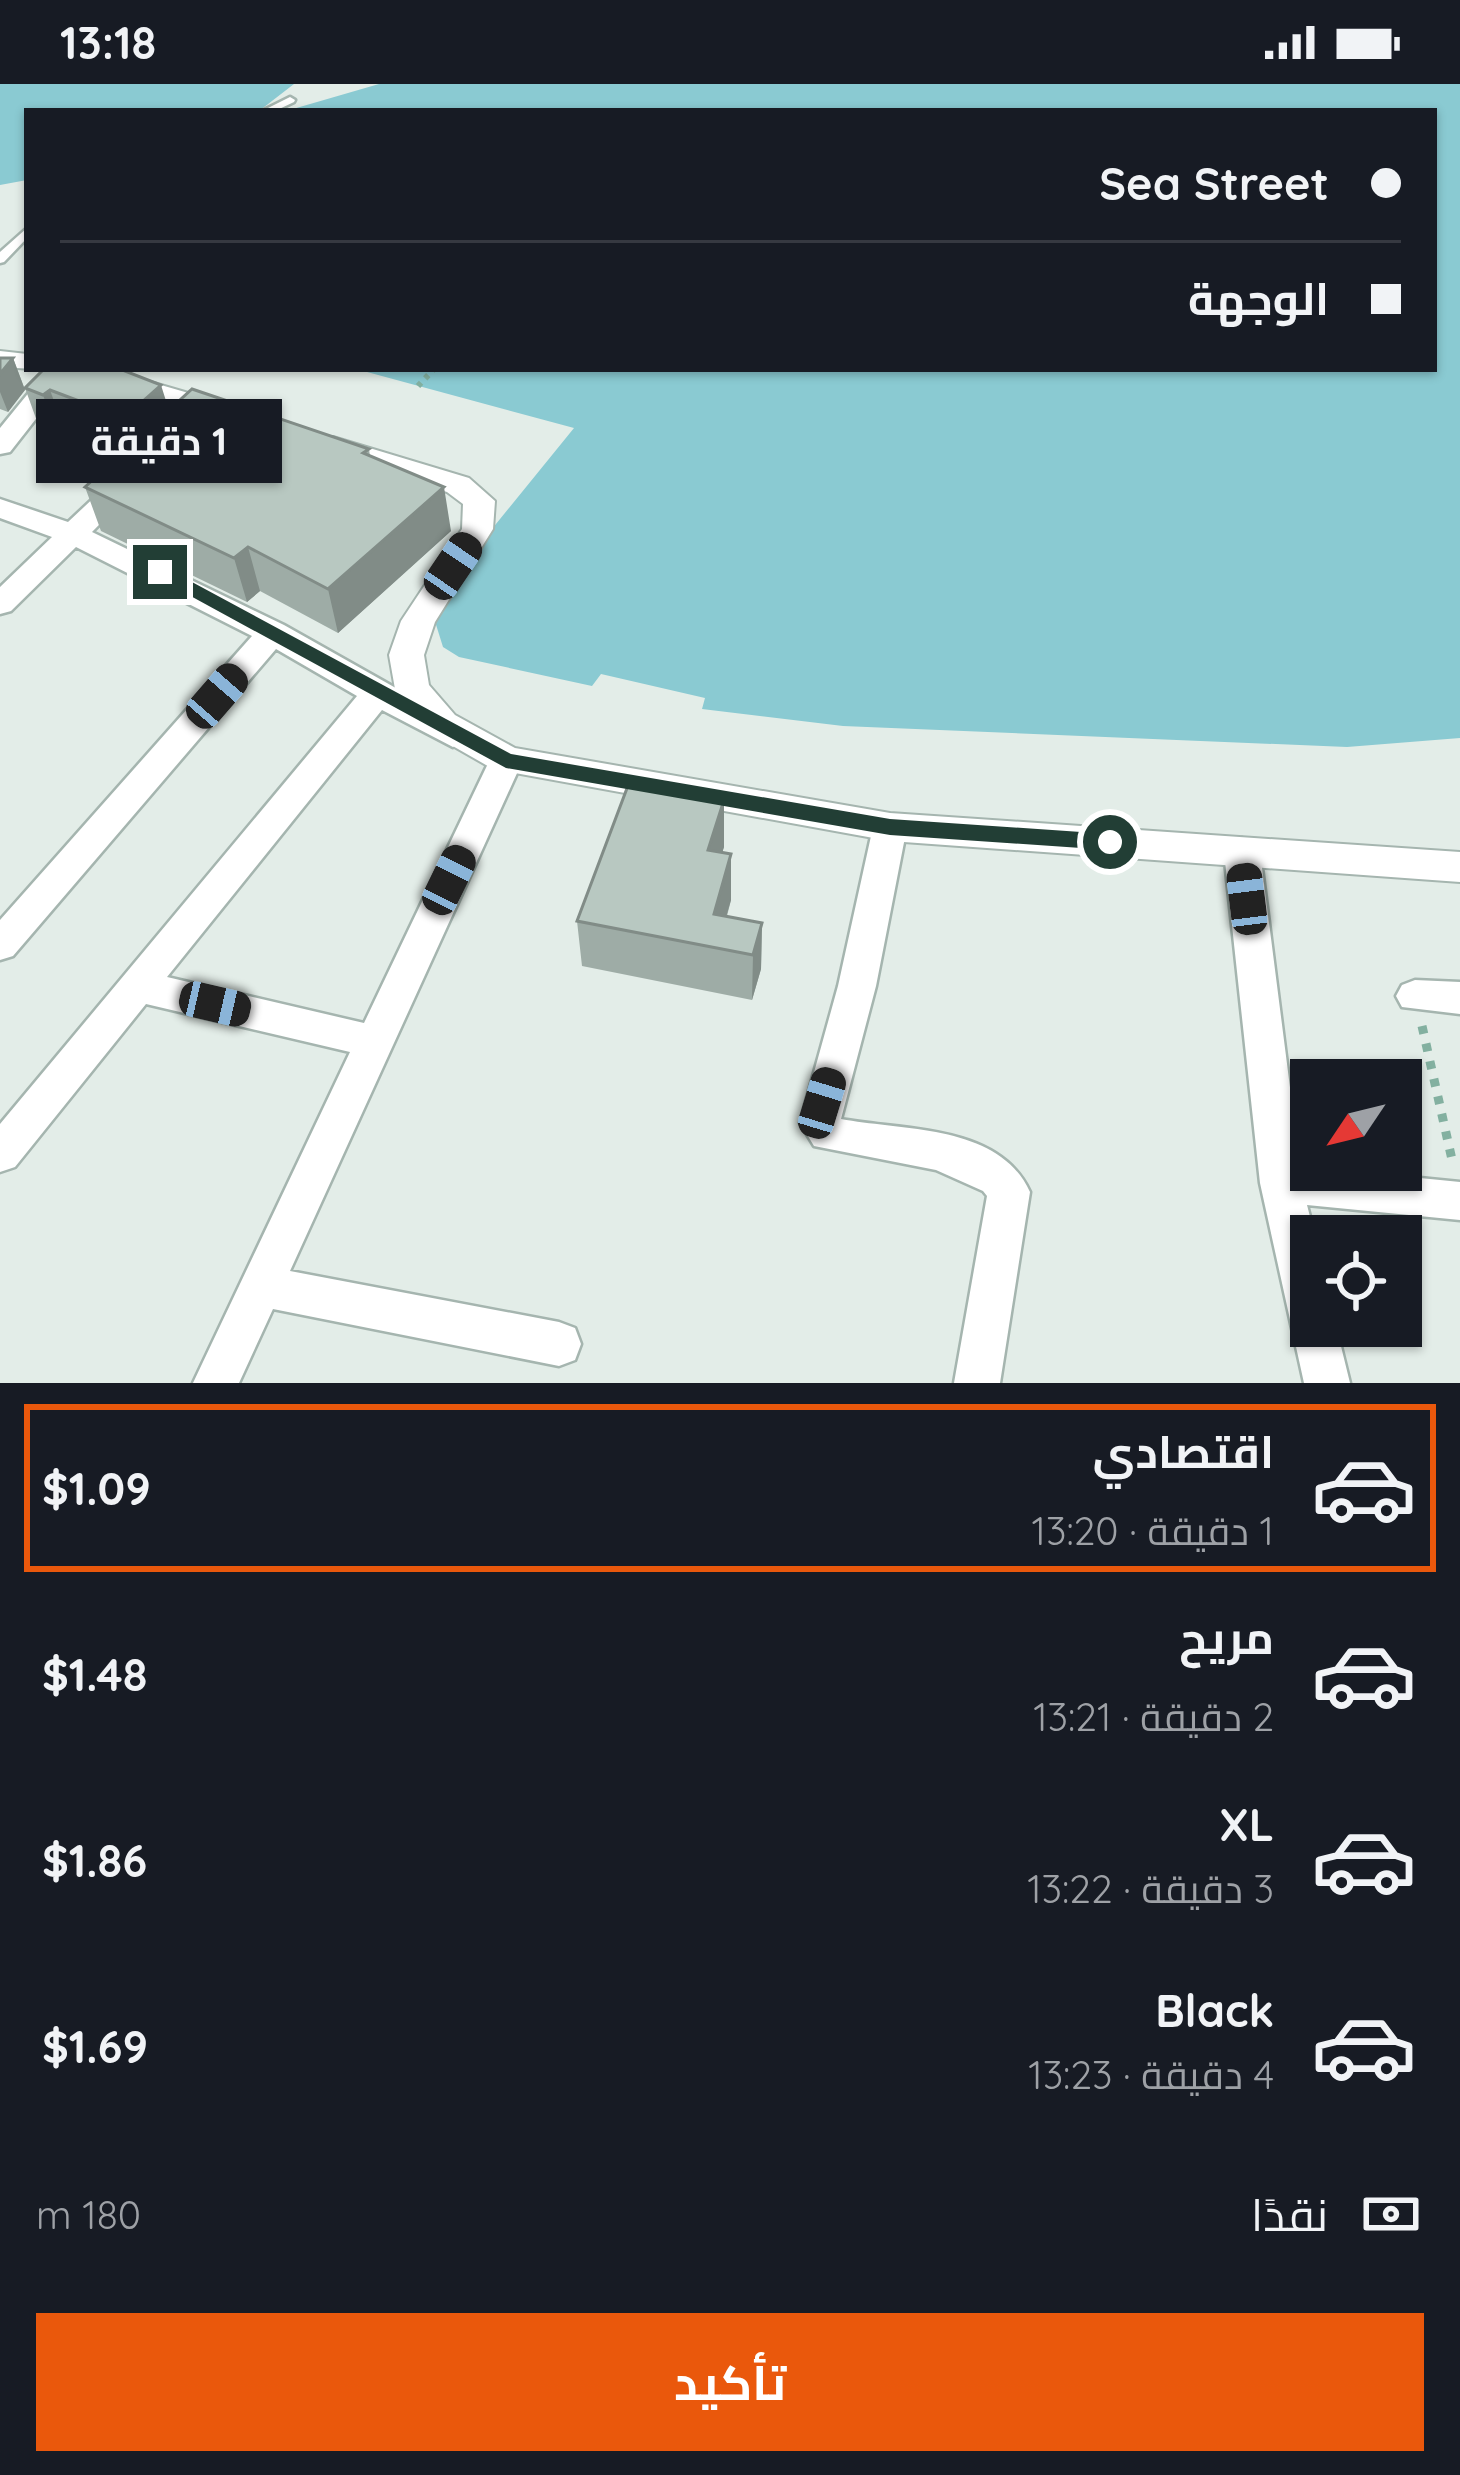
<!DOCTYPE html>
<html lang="ar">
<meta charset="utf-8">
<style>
body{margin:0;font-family:Quicksand,Cairo,sans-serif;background:#20242c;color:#f1f3f6;direction:rtl;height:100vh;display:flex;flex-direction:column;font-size:45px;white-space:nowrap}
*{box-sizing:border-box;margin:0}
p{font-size:39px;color:#9ea1a6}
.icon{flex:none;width:66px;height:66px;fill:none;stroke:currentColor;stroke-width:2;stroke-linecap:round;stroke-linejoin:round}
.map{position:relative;height:1299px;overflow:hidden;direction:ltr}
.drawer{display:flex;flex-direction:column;background:#171b24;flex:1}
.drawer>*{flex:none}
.hud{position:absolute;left:24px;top:24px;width:1413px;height:264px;border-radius:0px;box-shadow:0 3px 9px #0004;direction:rtl;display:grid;align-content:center;height:264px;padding:0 36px;background:#171b24}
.needle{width:78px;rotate:235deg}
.tools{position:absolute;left:1290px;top:975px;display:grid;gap:24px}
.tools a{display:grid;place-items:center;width:132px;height:132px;border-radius:0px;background:#171b24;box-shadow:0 3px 9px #0004;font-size:60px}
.end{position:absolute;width:54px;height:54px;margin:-27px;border:15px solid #223e35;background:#fff;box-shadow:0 0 0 6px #fff}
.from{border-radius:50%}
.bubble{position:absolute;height:84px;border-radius:0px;background:#171b24;box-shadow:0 3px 9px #0004;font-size:39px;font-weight:700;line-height:84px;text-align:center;direction:rtl}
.car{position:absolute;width:36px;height:72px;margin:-36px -18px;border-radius:15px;box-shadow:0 0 9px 3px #0007;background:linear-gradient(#222 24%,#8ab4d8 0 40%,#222 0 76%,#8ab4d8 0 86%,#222 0)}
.hud b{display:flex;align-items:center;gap:42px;height:114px;font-size:45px}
.hud b+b{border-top:3px solid #363941}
.hud i{width:30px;height:30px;background:#f1f3f6}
ul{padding:21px 0 0;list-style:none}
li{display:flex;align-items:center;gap:36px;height:168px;margin:0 24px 18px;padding:0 12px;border:6px solid transparent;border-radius:0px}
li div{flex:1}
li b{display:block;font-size:45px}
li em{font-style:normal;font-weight:700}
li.on{border-color:#ea580c}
li>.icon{width:108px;height:108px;stroke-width:1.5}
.pay{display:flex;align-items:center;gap:30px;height:132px;padding:0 36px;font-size:45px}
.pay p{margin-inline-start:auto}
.button{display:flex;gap:24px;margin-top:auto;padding:24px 36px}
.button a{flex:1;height:138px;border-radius:0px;background:#ea580c;color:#fff;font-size:48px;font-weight:700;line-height:138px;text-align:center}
.status{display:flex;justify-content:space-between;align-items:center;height:84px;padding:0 60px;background:#171b24;direction:ltr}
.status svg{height:33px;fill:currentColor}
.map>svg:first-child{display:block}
.water{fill:#8acad2}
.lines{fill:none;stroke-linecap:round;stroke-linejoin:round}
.service-casing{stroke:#a5b5af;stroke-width:5}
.minor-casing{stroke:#a5b5af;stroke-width:5}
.tertiary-casing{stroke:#a5b5af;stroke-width:4}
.path-far1{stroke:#83b0a0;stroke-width:6;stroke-dasharray:4.5 6;stroke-linecap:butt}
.path{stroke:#83b0a0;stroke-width:9;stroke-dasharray:8 10;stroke-linecap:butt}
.service{fill:#fff;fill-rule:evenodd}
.minor{fill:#fff;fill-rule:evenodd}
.tertiary{fill:#fff;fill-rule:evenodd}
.wall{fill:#9eaca6}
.shaded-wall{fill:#818c87}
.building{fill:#b8c8c1;stroke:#818c87;stroke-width:3}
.route{fill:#223e35}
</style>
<div class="status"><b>13:18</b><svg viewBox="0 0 49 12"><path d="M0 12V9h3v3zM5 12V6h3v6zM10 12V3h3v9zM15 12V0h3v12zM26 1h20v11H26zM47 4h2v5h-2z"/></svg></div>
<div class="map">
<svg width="1460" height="1299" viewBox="0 0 1460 1299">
<rect width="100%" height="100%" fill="#e3ede8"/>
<path class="water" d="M 0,0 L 294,0 L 259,27 L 27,27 L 27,96 L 0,101 Z
M 379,0 L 1460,0 L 1460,654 L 1347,663 L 843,642 L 702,625 L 705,614 L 601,590 L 592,602 L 459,573 L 443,563 L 433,531 L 435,515 L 574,344 L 356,285 L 1434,285 L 1434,27 L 286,27 Z"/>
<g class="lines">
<g class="service-casing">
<path id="service" d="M 290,13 L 295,16 L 294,18 L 275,27 L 262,27 Z
M 27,144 L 27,154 L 4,178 L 0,179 L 0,168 Z"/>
</g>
<g class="minor-casing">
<path id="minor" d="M 48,285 L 75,285 L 10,368 L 0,370 L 0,344 Z
M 127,389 L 141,398 L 92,448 L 284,541 L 465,643 L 470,651 L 453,663 L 382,626 L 167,893 L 364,939 L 494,667 L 506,664 L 523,676 L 290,1187 L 559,1238 L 575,1244 L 581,1260 L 575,1276 L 559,1282 L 273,1225 L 239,1299 L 193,1299 L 350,968 L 146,920 L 15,1083 L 0,1088 L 0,1040 L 357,612 L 276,565 L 13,872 L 0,876 L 0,836 L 252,552 L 76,463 L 11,527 L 0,530 L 0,503 L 52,453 L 0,434 L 0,415 L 68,438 L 117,392 Z
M 890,730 L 902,734 L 907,743 L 876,902 L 841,1035 C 904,1047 999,1040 1030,1108 L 1000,1299 L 954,1299 L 987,1112 L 983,1107 L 936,1086 L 814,1062 L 800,1039 L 838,902 L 873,743 L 878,734 Z
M 1242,754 L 1254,758 L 1260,768 L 1300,1082 L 1460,1098 L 1460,1136 L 1307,1121 L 1315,1152 L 1311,1242 L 1336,1242 L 1350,1299 L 1304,1299 L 1260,1099 L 1224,768 L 1230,758 Z
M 1415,896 L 1460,898 L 1460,930 L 1402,923 L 1396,912 L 1402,901 Z"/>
</g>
<g class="tertiary-casing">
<path id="tertiary" d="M 0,267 L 27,270 L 27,285 L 33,285 L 0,283 Z
M 61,285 L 106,285 L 233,322 L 238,328 L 223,337 L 65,291 Z
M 333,353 L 469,394 L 495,417 L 493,445 L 435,538 L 424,571 L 429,601 L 455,631 L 515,664 L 890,729 L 1460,768 L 1460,798 L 890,757 L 493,685 L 430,649 L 395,605 L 389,571 L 401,537 L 462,445 L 463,420 L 447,408 L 322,368 L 318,362 L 322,356 Z"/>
</g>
<path class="path-far1" d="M 418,302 L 434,285"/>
<path class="path" d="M 1422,942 L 1453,1080"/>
<use href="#service" class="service"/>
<use href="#minor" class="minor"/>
<use href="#tertiary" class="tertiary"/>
</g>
<path class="wall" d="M 0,274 L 13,274 L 25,306 L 8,328 L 0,325 Z
M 44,285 L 169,326 L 369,365 L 370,372 L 451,447 L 338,549 L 260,507 L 247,518 L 101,447 L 85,403 L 126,366 L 63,342 L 56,347 L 38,340 L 25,304 Z
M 724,716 L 724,763 L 722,768 L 731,770 L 731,816 L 727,832 L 762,839 L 761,885 L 752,916 L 582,882 L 577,837 Z"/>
<path class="shaded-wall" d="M 13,274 L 25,306 L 8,328 L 0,308 L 0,290 Z
M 161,301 L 172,336 L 136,370 L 124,334 Z
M 50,306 L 63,342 L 56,347 L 43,311 Z
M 444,403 L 451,447 L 338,549 L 328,505 Z
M 248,463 L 260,507 L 247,518 L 234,474 Z
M 724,716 L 724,763 L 709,812 L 708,766 Z
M 731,770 L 731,816 L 717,864 L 714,830 Z
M 762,839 L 761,885 L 752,916 L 753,871 Z"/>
<path class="building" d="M 0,274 L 13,274 L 0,290 Z
M 44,285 L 120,285 L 161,301 L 124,334 L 50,306 L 43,311 L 25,304 Z
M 192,305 L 369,365 L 363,369 L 444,403 L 328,505 L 248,463 L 234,474 L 85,403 Z
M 629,699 L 724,716 L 708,766 L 731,770 L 714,830 L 762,839 L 753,871 L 577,837 Z"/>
<path class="route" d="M 154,484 L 166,484 L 511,670 L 890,735 L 1110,750 L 1120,758 L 1110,766 L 890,751 L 506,684 L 154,492 Z"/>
</svg>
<div class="tools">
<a><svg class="needle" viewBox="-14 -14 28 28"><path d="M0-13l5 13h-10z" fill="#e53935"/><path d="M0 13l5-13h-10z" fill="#9ea1a6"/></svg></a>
<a><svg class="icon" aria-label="locate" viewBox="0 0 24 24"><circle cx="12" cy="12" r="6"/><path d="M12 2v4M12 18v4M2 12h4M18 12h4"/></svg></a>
</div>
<i class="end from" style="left:1110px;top:758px"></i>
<i class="end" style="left:160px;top:488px"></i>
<div class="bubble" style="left:36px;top:315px;width:246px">1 دقيقة</div>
<i class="car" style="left:453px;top:482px;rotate:34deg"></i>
<i class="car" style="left:217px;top:612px;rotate:41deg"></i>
<i class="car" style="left:449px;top:796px;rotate:26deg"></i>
<i class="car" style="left:1247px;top:815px;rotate:353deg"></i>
<i class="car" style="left:215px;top:920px;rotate:103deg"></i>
<i class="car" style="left:822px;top:1019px;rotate:17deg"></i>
<div class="hud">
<b><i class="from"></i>Sea Street</b>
<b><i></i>الوجهة</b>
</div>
</div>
<section class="drawer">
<ul>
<li class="on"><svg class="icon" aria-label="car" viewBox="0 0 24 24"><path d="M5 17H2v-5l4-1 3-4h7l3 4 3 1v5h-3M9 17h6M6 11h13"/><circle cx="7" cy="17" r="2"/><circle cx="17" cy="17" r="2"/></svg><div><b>اقتصادي</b><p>1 دقيقة · 13:20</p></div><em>$1.09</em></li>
<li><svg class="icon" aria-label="car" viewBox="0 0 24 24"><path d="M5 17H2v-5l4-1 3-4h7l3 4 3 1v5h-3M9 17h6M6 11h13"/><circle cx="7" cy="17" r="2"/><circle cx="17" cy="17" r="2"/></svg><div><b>مريح</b><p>2 دقيقة · 13:21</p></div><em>$1.48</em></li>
<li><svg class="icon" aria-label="car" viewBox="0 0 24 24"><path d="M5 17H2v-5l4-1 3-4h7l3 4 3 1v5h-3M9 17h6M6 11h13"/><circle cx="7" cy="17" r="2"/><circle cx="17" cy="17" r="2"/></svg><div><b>XL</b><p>3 دقيقة · 13:22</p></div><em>$1.86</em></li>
<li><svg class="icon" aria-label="car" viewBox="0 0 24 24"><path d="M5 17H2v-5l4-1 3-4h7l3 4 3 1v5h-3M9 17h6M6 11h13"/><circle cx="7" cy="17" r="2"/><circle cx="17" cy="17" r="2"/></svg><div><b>Black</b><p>4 دقيقة · 13:23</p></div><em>$1.69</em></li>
</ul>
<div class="pay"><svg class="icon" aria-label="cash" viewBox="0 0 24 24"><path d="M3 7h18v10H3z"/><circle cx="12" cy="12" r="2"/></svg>نقدًا<p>180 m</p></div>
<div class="button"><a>تأكيد</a></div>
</section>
